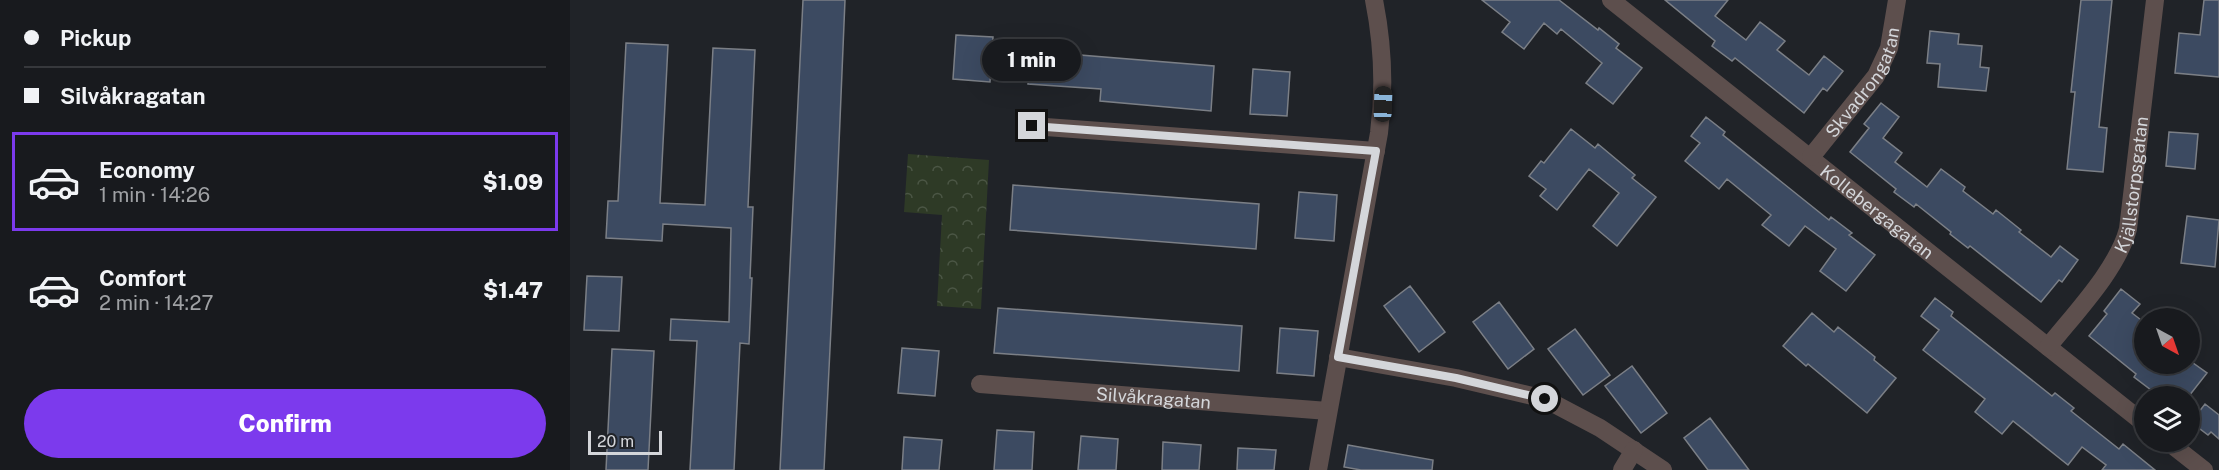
<!DOCTYPE html>
<meta charset="utf-8">
<style>
body{margin:0;font-family:"Public Sans",sans-serif;background:#212327;color:#f1f3f6;height:100vh;display:flex;flex-direction:column;font-size:22px;white-space:nowrap}
*{box-sizing:border-box;margin:0}
p{font-size:20px;color:#9fa1a4}
.icon{flex:none;width:33px;height:33px;fill:none;stroke:currentColor;stroke-width:2;stroke-linecap:round;stroke-linejoin:round}
.map{position:relative;flex:1;overflow:hidden}
.panel{display:flex;flex-direction:column;background:#181a1e;width:570px}
.panel>*{flex:none}
.hud{display:grid;align-content:center;height:132px;padding:0 24px;background:#181a1e}
.needle{width:39px;rotate:140deg}
.fabs{position:absolute;left:1564px;top:308px;display:grid;gap:12px}
.fabs a{display:grid;place-items:center;width:66px;height:66px;border-radius:50%;background:#181a1e;box-shadow:0 6px 24px #0002,0 0 0 2px #36383c;font-size:30px}
.scale{position:absolute;left:18px;bottom:15px;width:74px;box-sizing:border-box;padding-left:6px;border:3px solid #d4d6da;border-top:0;font-size:16px;line-height:21px;white-space:nowrap;color:#d4d6da;-webkit-text-stroke:4px #202328;paint-order:stroke}
.end{position:absolute;width:27px;height:27px;margin:-14px;border:8px solid #d4d6da;background:#111;box-shadow:0 0 0 3px #111}
.from{border-radius:50%}
.bubble{position:absolute;height:42px;border-radius:21px;background:#181a1e;box-shadow:0 6px 24px #0002,0 0 0 2px #36383c;font-size:20px;font-weight:800;line-height:42px;text-align:center}
.car{position:absolute;width:18px;height:36px;margin:-18px -9px;border-radius:8px;box-shadow:0 0 4px 2px #0007;background:linear-gradient(#222 24%,#8ab4d8 0 40%,#222 0 76%,#8ab4d8 0 86%,#222 0)}
.hud b{display:flex;align-items:center;gap:21px;height:57px;font-size:22px}
.hud b+b{border-top:2px solid #36383c}
.hud i{width:15px;height:15px;background:#f1f3f6}
ul{padding:0;list-style:none}
li{display:flex;align-items:center;gap:18px;height:99px;margin:0 12px 9px;padding:0 12px;border:3px solid transparent;border-radius:0px}
li div{flex:1}
li b{display:block;font-size:22px}
li em{font-style:normal;font-weight:800}
li.active{border-color:#7c3aed}
li>.icon{width:54px;height:54px;stroke-width:1.5}
.action{display:flex;gap:12px;margin-top:auto;padding:12px 24px}
.action a{flex:1;height:69px;border-radius:36px;background:#7c3aed;color:#fff;font-size:24px;font-weight:800;line-height:69px;text-align:center}
main{display:flex;flex:1;min-height:0}
.map>svg:first-child{display:block}
.forest{fill:url(#forest-crowns)}
.building{fill:#3c4a61;stroke:#7b7f86;stroke-width:1.5}
.lines{fill:none;stroke-linecap:round;stroke-linejoin:round}
.minor{stroke:#5d4f4d;stroke-width:18}
.route{stroke:#d4d6da;stroke-width:8}
.labels{text-anchor:middle;dominant-baseline:central;stroke-width:4.5;stroke-linejoin:round;paint-order:stroke}
.street-label{font-size:18px;fill:#d4d6da;stroke:#202328}
</style>
<main>
<section class="panel">
<div class="hud">
<b><i class="from"></i>Pickup</b>
<b><i></i>Silvåkragatan</b>
</div>
<ul>
<li class="active"><svg class="icon" aria-label="car" viewBox="0 0 24 24"><path d="M5 17H2v-5l4-1 3-4h7l3 4 3 1v5h-3M9 17h6M6 11h13"/><circle cx="7" cy="17" r="2"/><circle cx="17" cy="17" r="2"/></svg><div><b>Economy</b><p>1 min · 14:26</p></div><em>$1.09</em></li>
<li><svg class="icon" aria-label="car" viewBox="0 0 24 24"><path d="M5 17H2v-5l4-1 3-4h7l3 4 3 1v5h-3M9 17h6M6 11h13"/><circle cx="7" cy="17" r="2"/><circle cx="17" cy="17" r="2"/></svg><div><b>Comfort</b><p>2 min · 14:27</p></div><em>$1.47</em></li>
</ul>
<div class="action"><a>Confirm</a></div>
</section>
<div class="map">
<svg width="1649" height="470" viewBox="0 0 1649 470">
<defs>
<pattern id="forest-crowns" width="20" height="18" patternUnits="userSpaceOnUse" patternTransform="scale(1.5)"><rect width="20" height="18" fill="#2e3a26"/><path d="M2 6a3 3 0 1 1 6 0M12 15a3 3 0 1 1 6 0" fill="none" stroke="#4b5645"/></pattern>
</defs>
<rect width="100%" height="100%" fill="#202328"/>
<path class="forest" d="M 338,154 L 419,160 L 411,309 L 367,306 L 372,215 L 334,212 Z"/>
<path class="building" d="M 233,0 L 275,0 L 263,288 L 254,470 L 210,470 Z
M 912,0 L 989,0 L 1028,30 L 1029,28 L 1049,44 L 1046,48 L 1072,68 L 1043,104 L 1016,83 L 1032,63 L 991,29 L 987,34 L 974,23 L 954,49 L 932,32 L 940,22 Z
M 1095,0 L 1158,0 L 1145,16 L 1176,40 L 1190,22 L 1215,41 L 1207,50 L 1239,75 L 1254,56 L 1273,71 L 1257,91 L 1253,88 L 1234,113 L 1165,58 L 1162,61 L 1142,46 L 1145,41 Z
M 1511,0 L 1542,0 L 1529,127 L 1537,128 L 1533,172 L 1497,169 L 1505,92 L 1501,92 Z
M 1634,0 L 1649,0 L 1649,77 L 1605,73 L 1609,33 L 1630,35 Z
M 1360,31 L 1389,34 L 1388,44 L 1412,46 L 1410,67 L 1419,68 L 1416,91 L 1368,87 L 1370,64 L 1357,63 Z
M 386,35 L 423,37 L 420,82 L 383,79 Z
M 462,39 L 499,42 L 498,54 L 644,66 L 641,111 L 530,101 L 531,89 L 458,84 Z
M 56,43 L 98,45 L 90,203 L 135,205 L 143,48 L 185,50 L 178,207 L 183,207 L 180,278 L 182,278 L 179,344 L 170,343 L 164,470 L 120,470 L 127,341 L 100,340 L 101,319 L 159,322 L 161,228 L 93,224 L 92,241 L 36,238 L 38,201 L 48,201 Z
M 683,69 L 720,72 L 717,116 L 680,114 Z
M 1311,103 L 1329,117 L 1313,138 L 1332,153 L 1325,162 L 1357,187 L 1371,169 L 1395,187 L 1393,191 L 1423,214 L 1426,210 L 1451,230 L 1449,232 L 1481,257 L 1490,246 L 1508,260 L 1492,282 L 1489,280 L 1471,302 L 1400,246 L 1398,248 L 1380,234 L 1381,232 L 1346,204 L 1344,207 L 1324,192 L 1326,189 L 1280,152 L 1299,128 L 1294,124 Z
M 1136,117 L 1155,132 L 1153,135 L 1259,220 L 1261,217 L 1282,233 L 1279,235 L 1305,255 L 1276,291 L 1250,271 L 1266,249 L 1235,226 L 1219,246 L 1192,225 L 1201,215 L 1157,179 L 1149,189 L 1115,161 L 1130,143 L 1121,136 Z
M 1001,129 L 1025,148 L 1028,144 L 1065,175 L 1062,178 L 1086,197 L 1047,246 L 1023,226 L 1049,193 L 1019,169 L 987,210 L 970,196 L 976,189 L 959,176 L 971,161 L 974,163 Z
M 1599,132 L 1628,134 L 1625,169 L 1596,166 Z
M 443,185 L 689,204 L 686,249 L 440,230 Z
M 729,192 L 767,195 L 764,241 L 725,238 Z
M 1617,216 L 1649,220 L 1645,267 L 1611,263 Z
M 17,276 L 52,277 L 49,331 L 14,330 Z
M 840,286 L 875,332 L 849,352 L 814,306 Z
M 1551,289 L 1570,304 L 1562,313 L 1575,323 L 1575,363 L 1586,363 L 1598,372 L 1604,363 L 1623,363 L 1637,373 L 1619,396 L 1589,396 L 1564,377 L 1566,374 L 1519,336 L 1537,314 L 1534,311 Z
M 1365,298 L 1383,312 L 1381,316 L 1482,396 L 1485,393 L 1504,408 L 1501,411 L 1549,449 L 1553,444 L 1585,470 L 1532,470 L 1536,465 L 1512,447 L 1498,465 L 1443,421 L 1432,434 L 1405,412 L 1415,399 L 1353,350 L 1369,330 L 1351,316 Z
M 929,302 L 964,349 L 938,369 L 903,322 Z
M 428,308 L 672,326 L 669,371 L 424,353 Z
M 1242,313 L 1264,332 L 1268,327 L 1305,357 L 1304,360 L 1326,378 L 1297,413 L 1238,364 L 1236,366 L 1213,346 Z
M 710,328 L 748,331 L 744,376 L 707,373 Z
M 1005,329 L 1040,375 L 1013,395 L 978,349 Z
M 332,348 L 369,351 L 365,396 L 328,393 Z
M 42,349 L 84,351 L 78,470 L 36,470 Z
M 1062,366 L 1097,413 L 1071,433 L 1035,386 Z
M 1635,404 L 1649,415 L 1649,439 L 1641,432 L 1638,435 L 1621,422 Z
M 1140,418 L 1179,470 L 1138,470 L 1114,438 Z
M 427,430 L 464,432 L 462,470 L 424,470 Z
M 511,436 L 548,439 L 546,470 L 508,470 Z
M 334,437 L 372,440 L 369,470 L 332,470 Z
M 593,442 L 631,445 L 629,470 L 592,470 Z
M 778,445 L 863,460 L 862,470 L 791,470 L 774,467 Z
M 668,448 L 706,450 L 704,470 L 667,470 Z"/>
<g class="lines">
<g class="minor">
<path id="s1" d="M 1041,0 L 1575,424"/>
<path d="M 462,126 L 806,151"/>
<path id="s2" d="M 1241,157 L 1306,76 L 1319,48 L 1327,0"/>
<path id="s3" d="M 1478,347 C 1505,313 1547,270 1558,229 L 1585,0"/>
<path d="M 768,357 L 886,378 L 975,399 L 1030,428 L 1093,470"/>
<path id="s4" d="M 410,384 L 758,411"/>
<path d="M 1597,441 L 1634,470"/>
<path d="M 748,470 L 809,133 C 815,87 813,45 804,0"/>
<path d="M 1052,470 L 1064,450"/>
</g>
</g>
<g class="lines">
<path class="route" d="M 462,126 L 806,151 L 768,357 L 886,378 L 975,399"/>
</g>
<g class="labels">
<g class="street-label">
<text stroke="none"><textPath href="#s2" startOffset="92">Skvadrongatan</textPath></text>
<text stroke="none"><textPath href="#s3" startOffset="188">Kjällstorpsgatan</textPath></text>
<text stroke="none"><textPath href="#s1" startOffset="340">Kollebergagatan</textPath></text>
<text stroke="none"><textPath href="#s4" startOffset="174">Silvåkragatan</textPath></text>
</g>
</g>
</svg>
<div class="fabs">
<a><svg class="needle" viewBox="-14 -14 28 28"><path d="M0-13l5 13h-10z" fill="#e53935"/><path d="M0 13l5-13h-10z" fill="#9fa1a4"/></svg></a>
<a><svg class="icon" aria-label="layers" viewBox="0 0 24 24"><path d="M12 4l9 5-9 5-9-5zM3 14l9 5 9-5"/></svg></a>
</div>
<div class="scale">20 m</div>
<i class="end from" style="left:975px;top:399px"></i>
<i class="end" style="left:462px;top:126px"></i>
<div class="bubble" style="left:412px;top:39px;width:99px">1 min</div>
<i class="car" style="left:813px;top:104px;rotate:2deg"></i>
</div>
</main>
